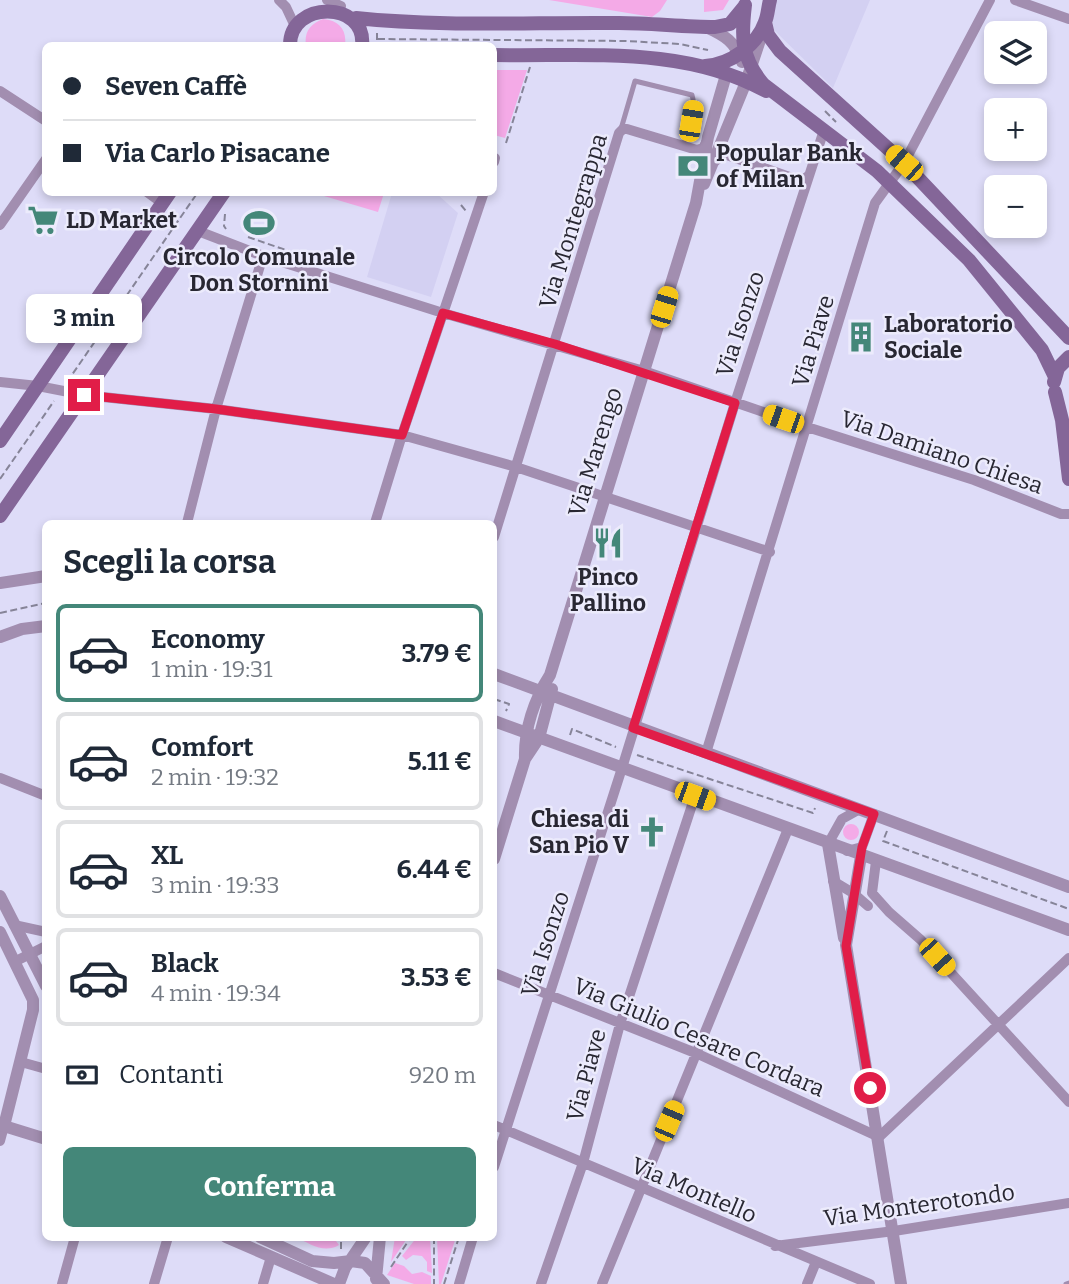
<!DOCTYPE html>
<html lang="it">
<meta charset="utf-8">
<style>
body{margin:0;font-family:Bitter,serif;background:#f2f2f3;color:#1f2937;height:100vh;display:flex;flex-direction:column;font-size:26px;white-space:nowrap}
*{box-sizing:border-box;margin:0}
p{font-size:23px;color:#747a83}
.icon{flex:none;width:38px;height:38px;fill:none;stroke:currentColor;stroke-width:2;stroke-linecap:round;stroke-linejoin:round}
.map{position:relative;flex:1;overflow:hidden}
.sheet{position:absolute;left:42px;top:520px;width:455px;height:721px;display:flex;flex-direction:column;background:#fff;border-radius:10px;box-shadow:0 4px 10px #0003}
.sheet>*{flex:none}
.guide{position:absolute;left:42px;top:42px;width:455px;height:154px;border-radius:10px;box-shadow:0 4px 10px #0003;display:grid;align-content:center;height:154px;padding:0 21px;background:#fff}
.controls{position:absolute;left:984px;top:21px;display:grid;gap:14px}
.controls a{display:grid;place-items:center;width:63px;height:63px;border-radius:10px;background:#fff;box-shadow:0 4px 10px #0003;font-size:35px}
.end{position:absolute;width:32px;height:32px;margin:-16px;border:9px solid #e11d48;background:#fff;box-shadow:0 0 0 4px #fff}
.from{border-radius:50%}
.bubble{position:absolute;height:49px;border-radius:10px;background:#fff;box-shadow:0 4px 10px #0003;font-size:23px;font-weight:700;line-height:49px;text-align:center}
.car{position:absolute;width:21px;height:42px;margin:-21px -10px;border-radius:9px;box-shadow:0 0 5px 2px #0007;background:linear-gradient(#f5c518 24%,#345 0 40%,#f5c518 0 76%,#345 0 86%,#f5c518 0)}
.guide b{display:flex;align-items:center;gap:24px;height:66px;font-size:26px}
.guide b+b{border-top:2px solid #e0e1e3}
.guide i{width:18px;height:18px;background:#1f2937}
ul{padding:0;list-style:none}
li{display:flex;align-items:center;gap:21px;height:98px;margin:0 14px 10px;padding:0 7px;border:4px solid #e0e1e3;border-radius:10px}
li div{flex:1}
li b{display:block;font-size:26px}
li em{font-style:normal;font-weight:700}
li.current{border-color:#448779}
li>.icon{width:63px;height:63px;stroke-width:1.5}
h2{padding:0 21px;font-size:32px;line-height:84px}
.pay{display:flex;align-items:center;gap:18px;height:77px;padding:0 21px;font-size:26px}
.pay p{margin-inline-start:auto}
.cta{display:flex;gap:14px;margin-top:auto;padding:14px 21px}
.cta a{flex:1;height:80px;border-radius:10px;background:#448779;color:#fff;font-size:28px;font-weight:700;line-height:80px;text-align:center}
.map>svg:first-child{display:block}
.built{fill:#d3d0f2}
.green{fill:#f4aae7}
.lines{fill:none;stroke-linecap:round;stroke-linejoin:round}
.path{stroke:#868498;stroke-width:2;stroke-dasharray:7 3.5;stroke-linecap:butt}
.service{stroke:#a28eb0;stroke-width:5}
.minor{stroke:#a28eb0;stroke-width:10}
.tertiary{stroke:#a28eb0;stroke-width:12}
.secondary{stroke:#846698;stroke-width:14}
.route{stroke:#e11d48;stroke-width:9}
.labels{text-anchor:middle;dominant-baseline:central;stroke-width:5;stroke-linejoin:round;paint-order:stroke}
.poi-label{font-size:23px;font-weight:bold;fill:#282732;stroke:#ecebfc;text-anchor:start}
.street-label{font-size:23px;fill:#282732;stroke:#ecebfc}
</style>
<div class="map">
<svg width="1069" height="1284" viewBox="0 0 1069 1284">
<rect width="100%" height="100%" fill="#dedcf8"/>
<path class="built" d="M 776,0 L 870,0 L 833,88 L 774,30 L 772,19 Z
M 392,193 L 436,193 L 458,213 L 431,297 L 367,277 Z"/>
<path class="green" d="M 549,0 L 667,0 L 660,11 L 652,17 Z
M 704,0 L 729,0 L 723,10 L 704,12 Z
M 323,19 C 339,20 347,30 345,45 L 306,46 C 304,32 310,24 323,19 Z
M 494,70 L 527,70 L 505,138 L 494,135 Z
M 325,193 L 325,192 L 384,193 L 378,212 L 324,196 Z
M843 832a8 8 0 1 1 16 0a8 8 0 1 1-16 0Z
M 296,1237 L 314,1237 L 321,1240 L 333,1237 L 339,1245 C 324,1254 310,1244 296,1237 Z
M 395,1237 L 408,1237 L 391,1262 Z
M 417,1237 L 430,1237 L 432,1273 L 427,1271 L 427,1262 L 422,1256 L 413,1255 L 406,1260 L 402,1256 Z
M 437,1237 L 456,1237 L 441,1284 L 439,1284 Z
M 395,1263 L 404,1266 L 412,1274 L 422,1272 L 431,1276 L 431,1284 L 414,1284 L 387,1275 Z"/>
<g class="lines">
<path class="path" d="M 377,33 L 377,46
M 378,39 L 626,41 L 680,44 L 708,50
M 825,111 L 836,122
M 506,143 L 530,67
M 461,205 L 466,211
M 225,214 L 224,226 L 226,229
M 248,237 L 309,258
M 67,382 L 198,192
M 0,479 L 54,401
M 0,613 L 46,603
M 494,699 L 509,704 L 506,711
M 570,735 L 572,729 L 616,747
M 637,755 L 813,813 L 815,808
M 887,831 L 883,841 L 1069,909
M 434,1237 L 434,1284
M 341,1249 L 341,1237
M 391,1267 L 411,1237
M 444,1284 L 459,1237"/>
<path class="service" d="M 621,129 L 635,81 L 692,95 C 697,110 688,131 683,146
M 1066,1284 L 1069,1283"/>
<path class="minor" d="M 279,0 L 286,7 L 293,22
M 327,0 L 341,6
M 1015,0 L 1069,19
M 0,91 L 46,121
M 494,162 L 495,158
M 714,162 L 724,154 L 801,181 L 808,176
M 147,192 L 162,203
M 0,225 L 46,159
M 198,231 L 263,256 L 443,313 L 644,371 L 807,427 L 974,480 L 1061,514 L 1069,514
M 0,382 L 38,386 L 84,395 L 216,409 L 402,435 L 516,467 L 770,552
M 187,523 L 216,409 L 263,256
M 375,523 L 402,435 L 484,192
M 494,537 L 619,133 L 623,129 L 627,129 L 697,150 L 703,148 L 707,141
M 706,753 L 875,203 L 904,163 L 990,0
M 0,778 L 46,796
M 828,844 L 842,819 L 860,809
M 847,851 L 862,847 L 874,814
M 876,861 L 872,893 L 889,912 L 921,940 L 1069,1102
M 833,881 L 853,893 L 868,906
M 14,925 L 46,932
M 16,961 L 46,946
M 494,973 L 698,1054 L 879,1137 L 1069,958
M 21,1062 L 46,1069
M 494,1125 L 870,1284
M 0,1141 L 4,1126
M 494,1167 L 622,768 L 735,403 L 824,130
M 775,1246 L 894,1231 L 1069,1203
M 62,1284 L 75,1237
M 154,1284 L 168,1237
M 263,1284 L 271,1257
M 459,1284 L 473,1237
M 541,1284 L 583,1163 L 620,1024 L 695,796
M 602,1284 L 788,829
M 807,1284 L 816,1262"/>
<path class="tertiary" d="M 706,27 C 724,35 736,42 742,62
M 704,184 L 746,82 L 762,34
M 0,583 L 46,576
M 0,637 L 22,629 L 46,626
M 494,674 L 1069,887
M 494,721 L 1069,930
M 525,759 C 524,730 534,700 550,675 L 696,203 L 708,137 L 726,75
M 828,844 L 844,938
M 861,856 L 846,945 L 901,1284
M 494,859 L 525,759 L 539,738 L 552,689
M 0,896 L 46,986
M 0,932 L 33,1000 L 33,1010 L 4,1126 L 46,1139
M 226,1237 L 334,1284
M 260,1237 L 312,1261 L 334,1263 L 351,1261 L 365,1263 L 384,1284
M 376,1279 L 380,1237
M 339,1284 L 345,1268 L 366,1237"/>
<path class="secondary" d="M 745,5 C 741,38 741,57 763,84 L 877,171 L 969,260 L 1042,350 L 1055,377
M 356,18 C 443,27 531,22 619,23 C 651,23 683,27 715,27 L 730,24 L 744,7
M 765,22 L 768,35 L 780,51 L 904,163 L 1069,338
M 290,46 C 289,0 367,0 362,46
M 494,55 C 585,57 683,45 766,91
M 705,66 C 730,65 757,45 765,22 C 768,15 768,7 770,0
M 1054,382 L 1058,368 L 1069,357
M 1055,392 L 1062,420 L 1069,479
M 0,441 L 170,192
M 0,516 L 224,192"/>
</g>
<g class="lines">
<path class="route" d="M 84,395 L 216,409 L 402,435 L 443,313 L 555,344 L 735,403 L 633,728 L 874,814 L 862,847 L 846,946 L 870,1088"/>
</g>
<defs>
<g id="bank-bare" transform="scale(2.415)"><path d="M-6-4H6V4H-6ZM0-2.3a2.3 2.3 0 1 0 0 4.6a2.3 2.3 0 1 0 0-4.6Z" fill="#448779" stroke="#ecebfc" stroke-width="2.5" paint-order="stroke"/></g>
<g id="supermarket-bare" transform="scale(2.415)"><path d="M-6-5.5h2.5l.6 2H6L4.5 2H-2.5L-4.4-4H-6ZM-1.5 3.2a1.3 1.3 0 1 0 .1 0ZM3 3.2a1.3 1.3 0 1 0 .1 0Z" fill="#448779" stroke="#ecebfc" stroke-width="2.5" paint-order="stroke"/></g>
<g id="stadium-bare" transform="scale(2.415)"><path d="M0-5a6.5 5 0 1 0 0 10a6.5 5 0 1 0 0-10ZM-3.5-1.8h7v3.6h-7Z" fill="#448779" stroke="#ecebfc" stroke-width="2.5" paint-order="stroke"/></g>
<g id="building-bare" transform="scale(2.415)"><path d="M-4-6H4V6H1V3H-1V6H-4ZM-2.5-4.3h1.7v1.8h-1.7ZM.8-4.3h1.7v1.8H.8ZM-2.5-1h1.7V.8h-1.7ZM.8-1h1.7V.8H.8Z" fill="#448779" stroke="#ecebfc" stroke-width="2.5" paint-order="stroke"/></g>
<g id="restaurant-bare" transform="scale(2.415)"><path d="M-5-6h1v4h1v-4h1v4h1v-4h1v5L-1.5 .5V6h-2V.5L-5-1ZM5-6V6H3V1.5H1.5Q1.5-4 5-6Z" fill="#448779" stroke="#ecebfc" stroke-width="2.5" paint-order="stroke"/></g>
<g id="church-bare" transform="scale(2.415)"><path d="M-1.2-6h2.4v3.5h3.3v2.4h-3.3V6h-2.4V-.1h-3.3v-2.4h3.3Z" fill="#448779" stroke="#ecebfc" stroke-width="2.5" paint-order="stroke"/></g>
</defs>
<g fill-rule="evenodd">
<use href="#bank-bare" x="693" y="166"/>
<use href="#supermarket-bare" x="43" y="220"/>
<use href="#stadium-bare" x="259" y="223"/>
<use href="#building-bare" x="861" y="337"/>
<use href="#restaurant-bare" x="608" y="543"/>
<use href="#church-bare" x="652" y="832"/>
</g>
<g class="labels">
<g class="poi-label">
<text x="716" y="153">Popular Bank<tspan x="716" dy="26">of Milan</tspan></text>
<text x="66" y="220">LD Market</text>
<text x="259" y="257" text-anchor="middle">Circolo Comunale<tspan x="259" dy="26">Don Stornini</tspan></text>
<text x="884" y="324">Laboratorio<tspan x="884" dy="26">Sociale</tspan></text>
<text x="608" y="577" text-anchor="middle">Pinco<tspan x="608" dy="26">Pallino</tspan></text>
<text x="629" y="819" text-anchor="end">Chiesa di<tspan x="629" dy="26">San Pio V</tspan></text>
</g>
<g class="street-label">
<text transform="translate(573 221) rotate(-73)">Via Montegrappa</text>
<text transform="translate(740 324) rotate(-72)">Via Isonzo</text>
<text transform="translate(813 341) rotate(-73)">Via Piave</text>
<text transform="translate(595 452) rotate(-73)">Via Marengo</text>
<text transform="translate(942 452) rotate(19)">Via Damiano Chiesa</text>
<text transform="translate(545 944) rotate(-72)">Via Isonzo</text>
<text transform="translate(699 1037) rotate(23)">Via Giulio Cesare Cordara</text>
<text transform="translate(586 1075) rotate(-75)">Via Piave</text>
<text transform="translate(694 1190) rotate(23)">Via Montello</text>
<text transform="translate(919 1205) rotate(-8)">Via Monterotondo</text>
</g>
</g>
</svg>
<div class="controls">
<a><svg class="icon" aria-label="layers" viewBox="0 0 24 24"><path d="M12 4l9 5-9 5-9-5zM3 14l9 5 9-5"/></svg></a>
<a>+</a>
<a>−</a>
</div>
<i class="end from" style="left:870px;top:1088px"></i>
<i class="end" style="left:84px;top:395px"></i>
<div class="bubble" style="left:26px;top:294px;width:116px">3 min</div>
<i class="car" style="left:691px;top:121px;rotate:9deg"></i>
<i class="car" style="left:904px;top:163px;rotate:311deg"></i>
<i class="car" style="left:664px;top:307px;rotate:17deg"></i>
<i class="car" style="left:783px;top:419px;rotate:289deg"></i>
<i class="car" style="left:695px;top:796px;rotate:110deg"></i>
<i class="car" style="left:937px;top:957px;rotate:138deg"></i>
<i class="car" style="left:669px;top:1121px;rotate:23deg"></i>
<div class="guide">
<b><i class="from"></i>Seven Caffè</b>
<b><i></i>Via Carlo Pisacane</b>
</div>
<section class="sheet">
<h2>Scegli la corsa</h2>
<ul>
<li class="current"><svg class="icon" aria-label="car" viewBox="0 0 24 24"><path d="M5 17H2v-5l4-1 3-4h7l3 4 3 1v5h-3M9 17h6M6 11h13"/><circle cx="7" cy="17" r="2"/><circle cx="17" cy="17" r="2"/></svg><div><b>Economy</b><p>1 min · 19:31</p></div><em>3.79 €</em></li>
<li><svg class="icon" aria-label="car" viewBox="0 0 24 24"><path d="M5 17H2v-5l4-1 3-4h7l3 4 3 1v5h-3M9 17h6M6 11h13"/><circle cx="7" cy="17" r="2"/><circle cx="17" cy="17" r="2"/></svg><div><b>Comfort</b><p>2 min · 19:32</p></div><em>5.11 €</em></li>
<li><svg class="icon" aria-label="car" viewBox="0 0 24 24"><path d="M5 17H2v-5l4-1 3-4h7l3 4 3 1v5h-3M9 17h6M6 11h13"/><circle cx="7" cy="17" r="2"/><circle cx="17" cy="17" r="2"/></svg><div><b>XL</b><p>3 min · 19:33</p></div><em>6.44 €</em></li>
<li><svg class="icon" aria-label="car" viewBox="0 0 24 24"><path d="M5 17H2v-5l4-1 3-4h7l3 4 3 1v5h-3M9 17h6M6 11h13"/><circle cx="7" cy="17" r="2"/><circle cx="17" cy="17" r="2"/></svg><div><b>Black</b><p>4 min · 19:34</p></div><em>3.53 €</em></li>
</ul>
<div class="pay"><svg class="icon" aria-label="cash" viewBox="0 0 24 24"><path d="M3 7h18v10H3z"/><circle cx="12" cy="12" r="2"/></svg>Contanti<p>920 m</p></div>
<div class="cta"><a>Conferma</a></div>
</section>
</div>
